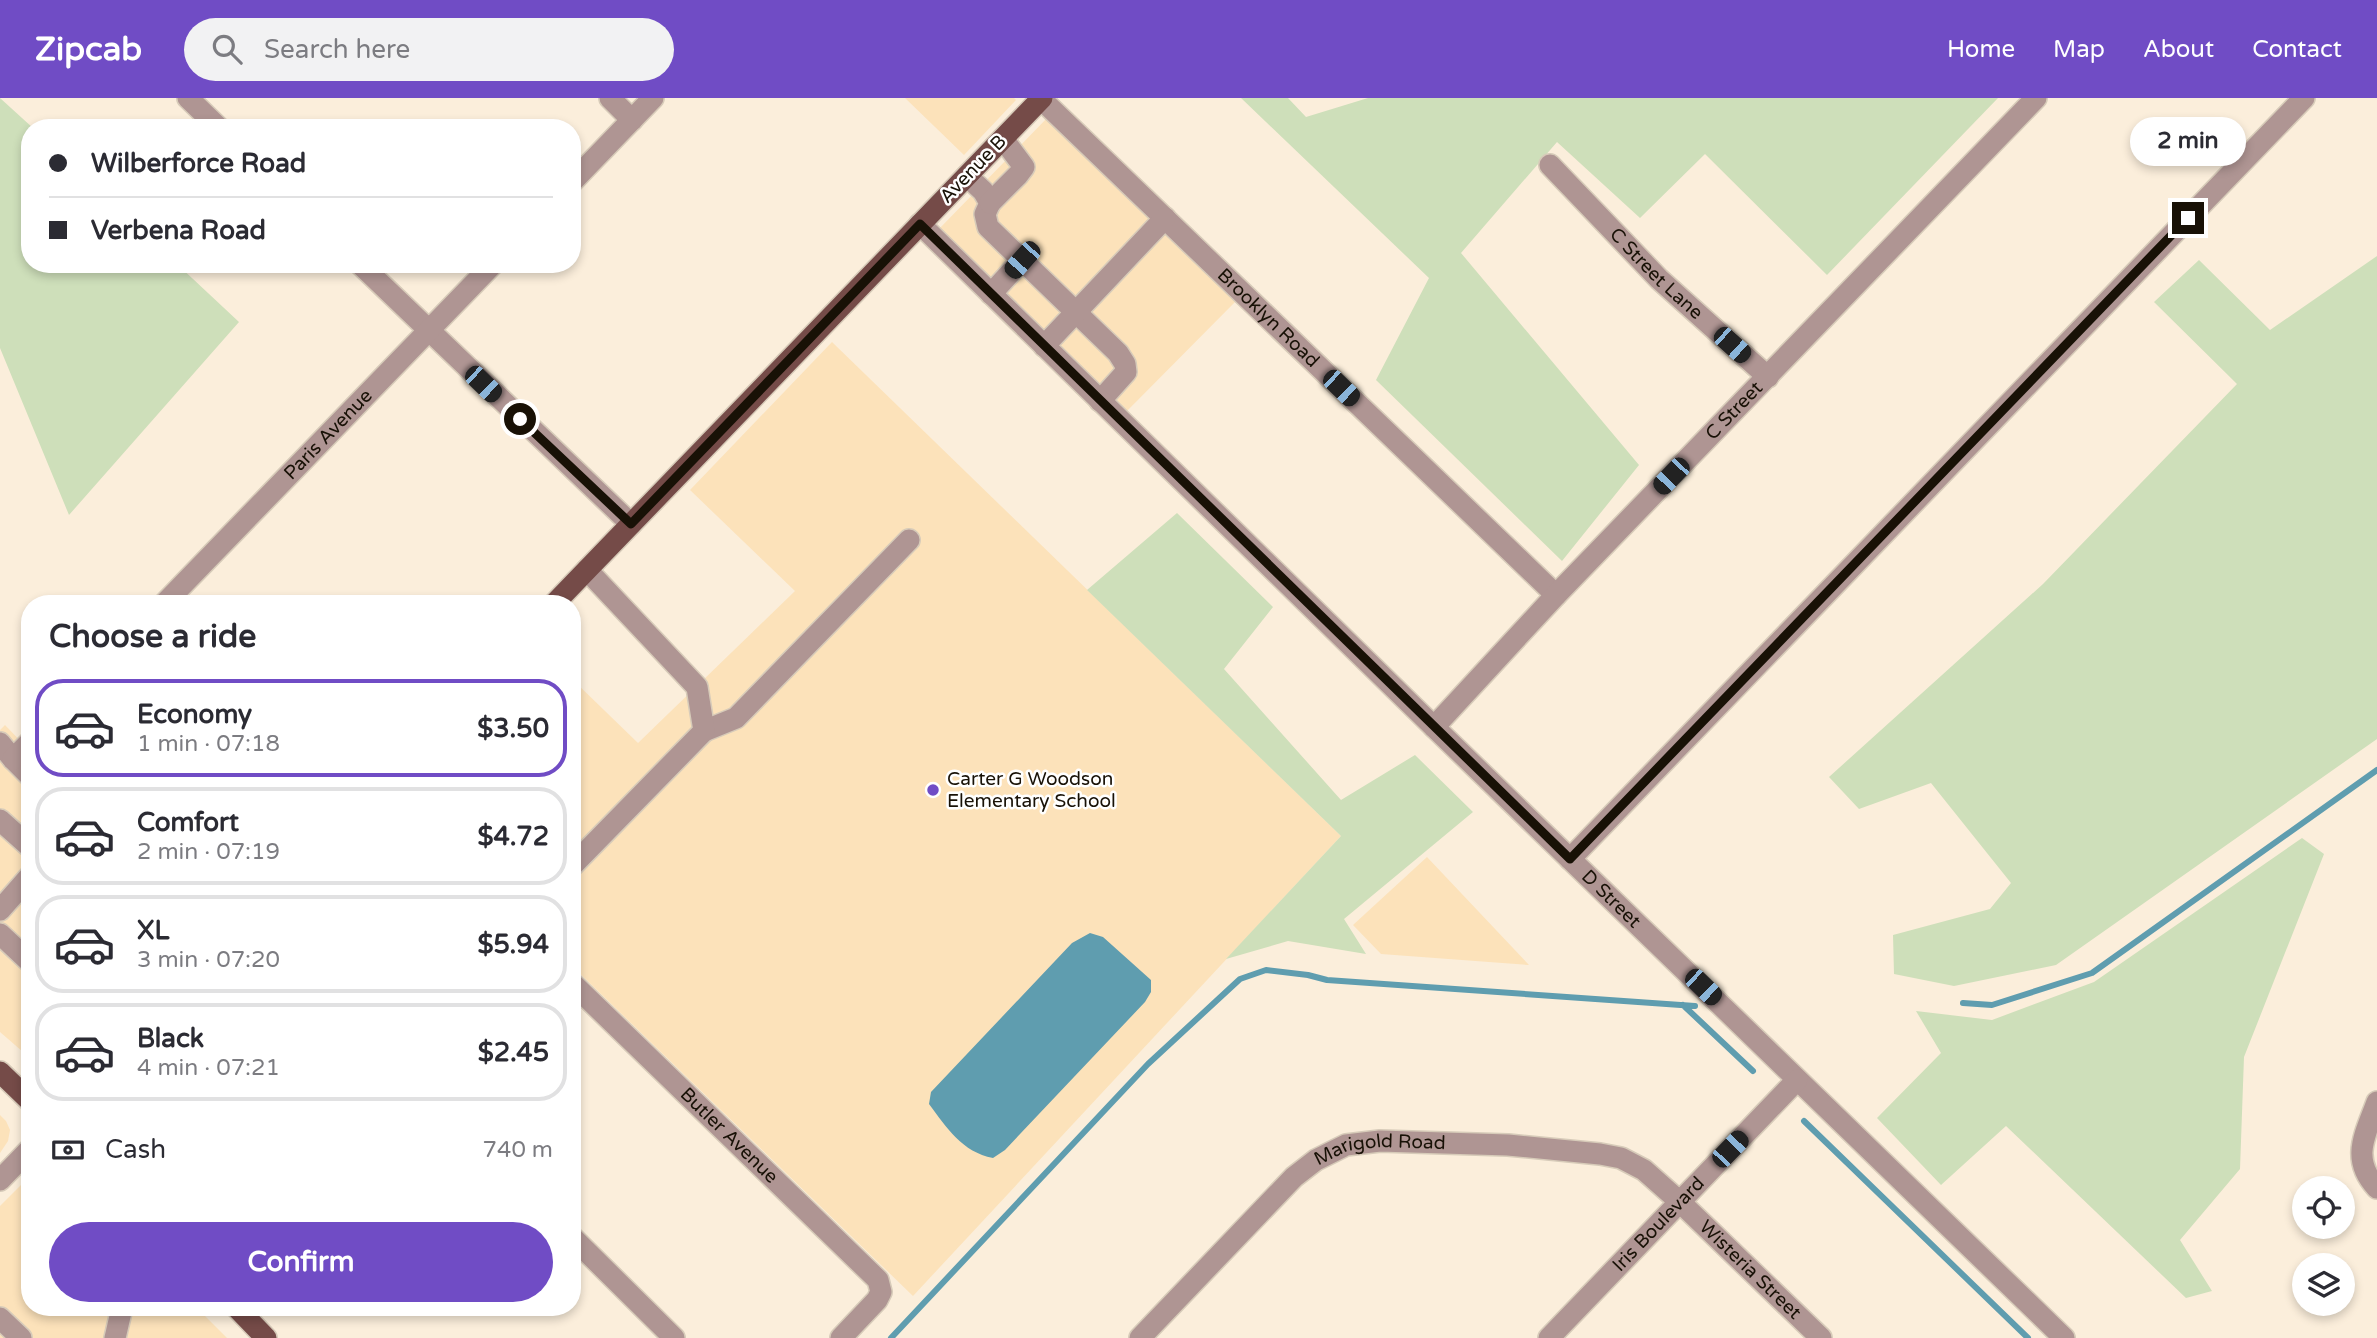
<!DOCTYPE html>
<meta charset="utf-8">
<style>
body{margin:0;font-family:"Varela Round",sans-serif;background:#f2f2f3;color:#2b2b33;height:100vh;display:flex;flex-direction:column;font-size:26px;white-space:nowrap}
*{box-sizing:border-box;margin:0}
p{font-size:23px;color:#7c7c81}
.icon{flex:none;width:38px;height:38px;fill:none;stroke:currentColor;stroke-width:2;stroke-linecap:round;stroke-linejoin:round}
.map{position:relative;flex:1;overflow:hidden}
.side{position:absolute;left:21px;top:497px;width:560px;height:721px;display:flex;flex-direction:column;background:#fff;border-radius:28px;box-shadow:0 4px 10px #0003}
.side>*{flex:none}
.guide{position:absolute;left:21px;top:21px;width:560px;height:154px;border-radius:28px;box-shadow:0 4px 10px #0003;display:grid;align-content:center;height:154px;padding:0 28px;background:#fff}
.controls{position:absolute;left:2292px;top:1078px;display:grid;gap:14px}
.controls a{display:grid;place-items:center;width:63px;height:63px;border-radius:50%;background:#fff;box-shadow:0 4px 10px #0003;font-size:35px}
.end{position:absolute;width:32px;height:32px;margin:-16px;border:9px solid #181106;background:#fff;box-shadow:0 0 0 4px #fff}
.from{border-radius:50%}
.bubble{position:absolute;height:49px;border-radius:24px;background:#fff;box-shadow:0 4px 10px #0003;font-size:23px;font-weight:700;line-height:49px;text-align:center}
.car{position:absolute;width:21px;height:42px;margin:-21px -10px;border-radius:9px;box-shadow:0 0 5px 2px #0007;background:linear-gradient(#222 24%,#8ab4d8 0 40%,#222 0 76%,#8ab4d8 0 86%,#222 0)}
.guide b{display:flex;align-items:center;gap:24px;height:66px;font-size:26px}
.guide b+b{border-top:2px solid #e1e1e2}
.guide i{width:18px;height:18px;background:#2b2b33}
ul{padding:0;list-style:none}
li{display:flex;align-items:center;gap:21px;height:98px;margin:0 14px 10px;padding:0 14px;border:4px solid #e1e1e2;border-radius:28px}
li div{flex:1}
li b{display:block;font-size:26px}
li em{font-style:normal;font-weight:700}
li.current{border-color:#704cc5}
li>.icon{width:63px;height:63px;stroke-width:1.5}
h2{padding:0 28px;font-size:32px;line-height:84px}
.pay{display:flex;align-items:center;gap:18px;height:77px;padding:0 28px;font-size:26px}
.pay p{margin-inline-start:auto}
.cta{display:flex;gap:14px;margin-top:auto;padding:14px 28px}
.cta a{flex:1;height:80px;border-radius:42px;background:#704cc5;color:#fff;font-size:28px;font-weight:700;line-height:80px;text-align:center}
header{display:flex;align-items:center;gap:42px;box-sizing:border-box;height:98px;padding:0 35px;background:#704cc5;color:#fff}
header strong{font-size:33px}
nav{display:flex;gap:38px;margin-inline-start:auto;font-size:24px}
.search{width:490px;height:63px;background:#f2f2f3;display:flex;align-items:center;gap:18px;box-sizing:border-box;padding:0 24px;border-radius:38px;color:#7c7c81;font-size:26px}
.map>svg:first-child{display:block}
.built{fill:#fce2ba}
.green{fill:#cedfba}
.water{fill:#5f9daf}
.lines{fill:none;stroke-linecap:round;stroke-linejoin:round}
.stream{stroke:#5f9daf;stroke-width:6}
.minor-casing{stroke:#d7cbb9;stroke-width:24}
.major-casing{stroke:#d7cbb9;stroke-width:24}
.minor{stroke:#af9593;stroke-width:21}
.major{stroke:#754b48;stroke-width:21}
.route{stroke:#181106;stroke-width:9}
.poi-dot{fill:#704cc5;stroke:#fff;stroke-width:2.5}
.labels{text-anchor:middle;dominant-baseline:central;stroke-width:5;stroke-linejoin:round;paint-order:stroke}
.street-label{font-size:19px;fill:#181106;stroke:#fff}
.poi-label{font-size:19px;fill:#181106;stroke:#fff;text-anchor:start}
</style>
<header>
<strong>Zipcab</strong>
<div class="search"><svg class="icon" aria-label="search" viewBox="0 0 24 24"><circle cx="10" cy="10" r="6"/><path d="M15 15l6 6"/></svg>Search here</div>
<nav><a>Home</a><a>Map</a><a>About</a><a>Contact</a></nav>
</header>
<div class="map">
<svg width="2377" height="1240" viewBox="0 0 2377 1240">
<rect width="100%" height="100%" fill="#fbeedb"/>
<path class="built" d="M 905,0 L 1014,0 L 1016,2 L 964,57 Z
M 1049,18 L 1239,200 L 1125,315 L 939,131 Z
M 832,244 L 1341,738 L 913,1198 L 572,868 L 572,581 L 638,645 L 795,493 L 690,392 Z
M 5,627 L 30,653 L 30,960 L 0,934 L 0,632 Z
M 1427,759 L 1529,867 L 1381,856 L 1353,827 Z
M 0,1017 L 6,1023 L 10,1032 L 8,1043 L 0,1055 Z
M 30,1078 L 30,1209 L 196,1209 L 227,1240 L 0,1240 L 0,1108 Z"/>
<path class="green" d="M 0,0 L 33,30 L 30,30 L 30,166 L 177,166 L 239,224 L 69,417 L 0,250 Z
M 1241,0 L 1288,0 L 1306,19 L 1368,0 L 1998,0 L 1827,177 L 1705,56 L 1640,120 L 1557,44 L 1461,155 L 1639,367 L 1562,463 L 1376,282 L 1429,180 Z
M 2377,158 L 2377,641 L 2056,867 L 1954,888 L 1894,876 L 1893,837 L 1990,811 L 2011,785 L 1931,685 L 1859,711 L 1829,679 L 2043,486 L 2237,286 L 2154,204 L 2199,162 L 2270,232 Z
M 1177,415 L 1273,509 L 1224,571 L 1341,702 L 1415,657 L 1473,714 L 1344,821 L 1366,856 L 1288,843 L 1226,861 L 1341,738 L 1087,492 Z
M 2302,740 L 2324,756 L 2244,959 L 2240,1071 L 2180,1142 L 2212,1193 L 2186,1200 L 2006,1028 L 1941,1087 L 1877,1020 L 1941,955 L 1916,913 L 1992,922 L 2094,884 Z"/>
<path class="water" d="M 1090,835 L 1103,839 L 1151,882 L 1151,894 L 1145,904 L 1005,1052 L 993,1060 C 962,1054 947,1030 929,1006 L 931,994 L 1072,845 Z"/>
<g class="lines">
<path class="stream" d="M 1963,905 L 1992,907 L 2092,875 L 2377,672
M 1683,907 L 1753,973
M 1804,1023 L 2028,1240
M 891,1240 L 1148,966 L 1240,881 L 1266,872 L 1308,877 L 1327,882 L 1695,908"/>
<g class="minor-casing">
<g id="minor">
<path d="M 188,0 L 219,30"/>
<path d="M 610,0 L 632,22"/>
<path id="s1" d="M 1040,0 L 1556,497"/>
<path id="s2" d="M 1550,67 L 1659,181 L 1768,279"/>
<path d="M 967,78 L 983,93 L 990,105 L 985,116 L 988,129 L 1118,255 L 1125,266 L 1126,274 L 1100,303"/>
<path d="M 572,84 L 653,0"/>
<path d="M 990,105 L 1018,77 L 1024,69 L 1003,41"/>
<path id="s3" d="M 920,126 L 1434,629 L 2064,1240"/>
<path d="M 360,166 L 631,426"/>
<path d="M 991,196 L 1022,162"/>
<path d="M 1044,248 L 1165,120"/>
<path id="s4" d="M 164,506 L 493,166"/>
<path id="s5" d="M 1434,629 L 1556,497 L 2036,0"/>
<path d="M 704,633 L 736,620 L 909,442"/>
<path d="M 0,645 L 13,661 L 30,678"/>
<path d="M 13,661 L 30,644"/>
<path d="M 0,722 L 30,749"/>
<path d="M 1570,761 L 2304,0"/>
<path d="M 572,768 L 704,633 L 697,589 L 587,472"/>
<path d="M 0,812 L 30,778"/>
<path d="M 0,836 L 30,864"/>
<path id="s6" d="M 572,885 L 878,1182 L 881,1194 L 877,1202 L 841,1240"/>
<path d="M 2377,1004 C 2365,1037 2350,1061 2377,1090"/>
<path d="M 0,1082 L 30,1051"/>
<path d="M 572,1139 L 674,1240"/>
<path d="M 0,1220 L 21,1240"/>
<path d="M 115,1240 L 121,1214 L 119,1209"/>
<path id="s7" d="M 1140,1240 L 1294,1079 L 1316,1062 L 1346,1047 L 1380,1043 L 1508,1047 L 1600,1056 L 1621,1060 L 1644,1072 L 1680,1104 L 1821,1240"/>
<path id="s8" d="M 1549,1240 L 1797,982"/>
</g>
</g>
<g class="major-casing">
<path id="major" d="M 554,506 L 1042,0
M 0,974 L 30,1003
M 236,1209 L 266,1240"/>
</g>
<use href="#minor" class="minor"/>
<use href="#major" class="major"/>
</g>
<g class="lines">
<path class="route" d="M 520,321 L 631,426 L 920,126 L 1570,761 L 2188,120"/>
</g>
<circle class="poi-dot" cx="933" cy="692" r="7"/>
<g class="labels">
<g class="street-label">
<text transform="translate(973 71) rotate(-46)">Avenue B</text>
<text stroke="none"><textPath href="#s2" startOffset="152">C Street Lane</textPath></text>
<text stroke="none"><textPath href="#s1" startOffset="317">Brooklyn Road</textPath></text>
<text stroke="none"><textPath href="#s5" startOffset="436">C Street</textPath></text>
<text stroke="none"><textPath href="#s4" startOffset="236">Paris Avenue</textPath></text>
<text stroke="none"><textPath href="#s3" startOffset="966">D Street</textPath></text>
<text stroke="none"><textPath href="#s6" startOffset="219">Butler Avenue</textPath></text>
<text stroke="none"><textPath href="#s7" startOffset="317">Marigold Road</textPath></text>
<text stroke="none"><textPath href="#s8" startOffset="158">Iris Boulevard</textPath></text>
<text stroke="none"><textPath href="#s7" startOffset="732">Wisteria Street</textPath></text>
</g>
<g class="poi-label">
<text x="947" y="681">Carter G Woodson<tspan x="947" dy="22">Elementary School</tspan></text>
</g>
</g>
</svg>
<div class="controls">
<a><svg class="icon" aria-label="locate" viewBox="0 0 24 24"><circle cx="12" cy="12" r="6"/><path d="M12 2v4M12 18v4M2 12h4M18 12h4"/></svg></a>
<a><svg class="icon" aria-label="layers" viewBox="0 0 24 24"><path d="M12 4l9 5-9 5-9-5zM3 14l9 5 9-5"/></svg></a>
</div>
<i class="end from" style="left:520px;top:321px"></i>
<i class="end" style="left:2188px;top:120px"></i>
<div class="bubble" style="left:2130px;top:19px;width:116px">2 min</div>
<i class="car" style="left:1022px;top:162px;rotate:222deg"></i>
<i class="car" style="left:1732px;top:247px;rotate:132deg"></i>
<i class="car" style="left:483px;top:286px;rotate:134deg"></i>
<i class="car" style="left:1341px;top:290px;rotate:134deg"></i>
<i class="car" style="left:1671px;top:378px;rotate:224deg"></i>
<i class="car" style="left:1703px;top:889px;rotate:134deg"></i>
<i class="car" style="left:1730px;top:1051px;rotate:44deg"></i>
<div class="guide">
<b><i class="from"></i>Wilberforce Road</b>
<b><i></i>Verbena Road</b>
</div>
<section class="side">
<h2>Choose a ride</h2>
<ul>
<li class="current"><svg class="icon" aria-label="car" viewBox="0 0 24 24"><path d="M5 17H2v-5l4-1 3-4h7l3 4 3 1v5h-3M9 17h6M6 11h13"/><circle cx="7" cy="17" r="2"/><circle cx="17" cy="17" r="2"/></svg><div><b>Economy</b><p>1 min · 07:18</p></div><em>$3.50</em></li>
<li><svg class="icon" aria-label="car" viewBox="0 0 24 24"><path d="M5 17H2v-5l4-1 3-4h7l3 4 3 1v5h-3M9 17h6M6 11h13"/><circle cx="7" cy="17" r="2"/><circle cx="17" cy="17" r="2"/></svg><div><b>Comfort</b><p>2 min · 07:19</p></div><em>$4.72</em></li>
<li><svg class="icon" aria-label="car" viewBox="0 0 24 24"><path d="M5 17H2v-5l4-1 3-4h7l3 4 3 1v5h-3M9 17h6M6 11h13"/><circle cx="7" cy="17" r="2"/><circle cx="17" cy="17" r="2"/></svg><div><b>XL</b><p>3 min · 07:20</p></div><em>$5.94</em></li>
<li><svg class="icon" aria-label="car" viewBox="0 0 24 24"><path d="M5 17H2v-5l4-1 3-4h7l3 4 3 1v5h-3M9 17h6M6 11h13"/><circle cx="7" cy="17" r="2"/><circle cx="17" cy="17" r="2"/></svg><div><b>Black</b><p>4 min · 07:21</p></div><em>$2.45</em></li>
</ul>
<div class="pay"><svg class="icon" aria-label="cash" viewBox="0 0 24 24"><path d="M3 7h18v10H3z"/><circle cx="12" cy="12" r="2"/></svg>Cash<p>740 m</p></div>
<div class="cta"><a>Confirm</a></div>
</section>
</div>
